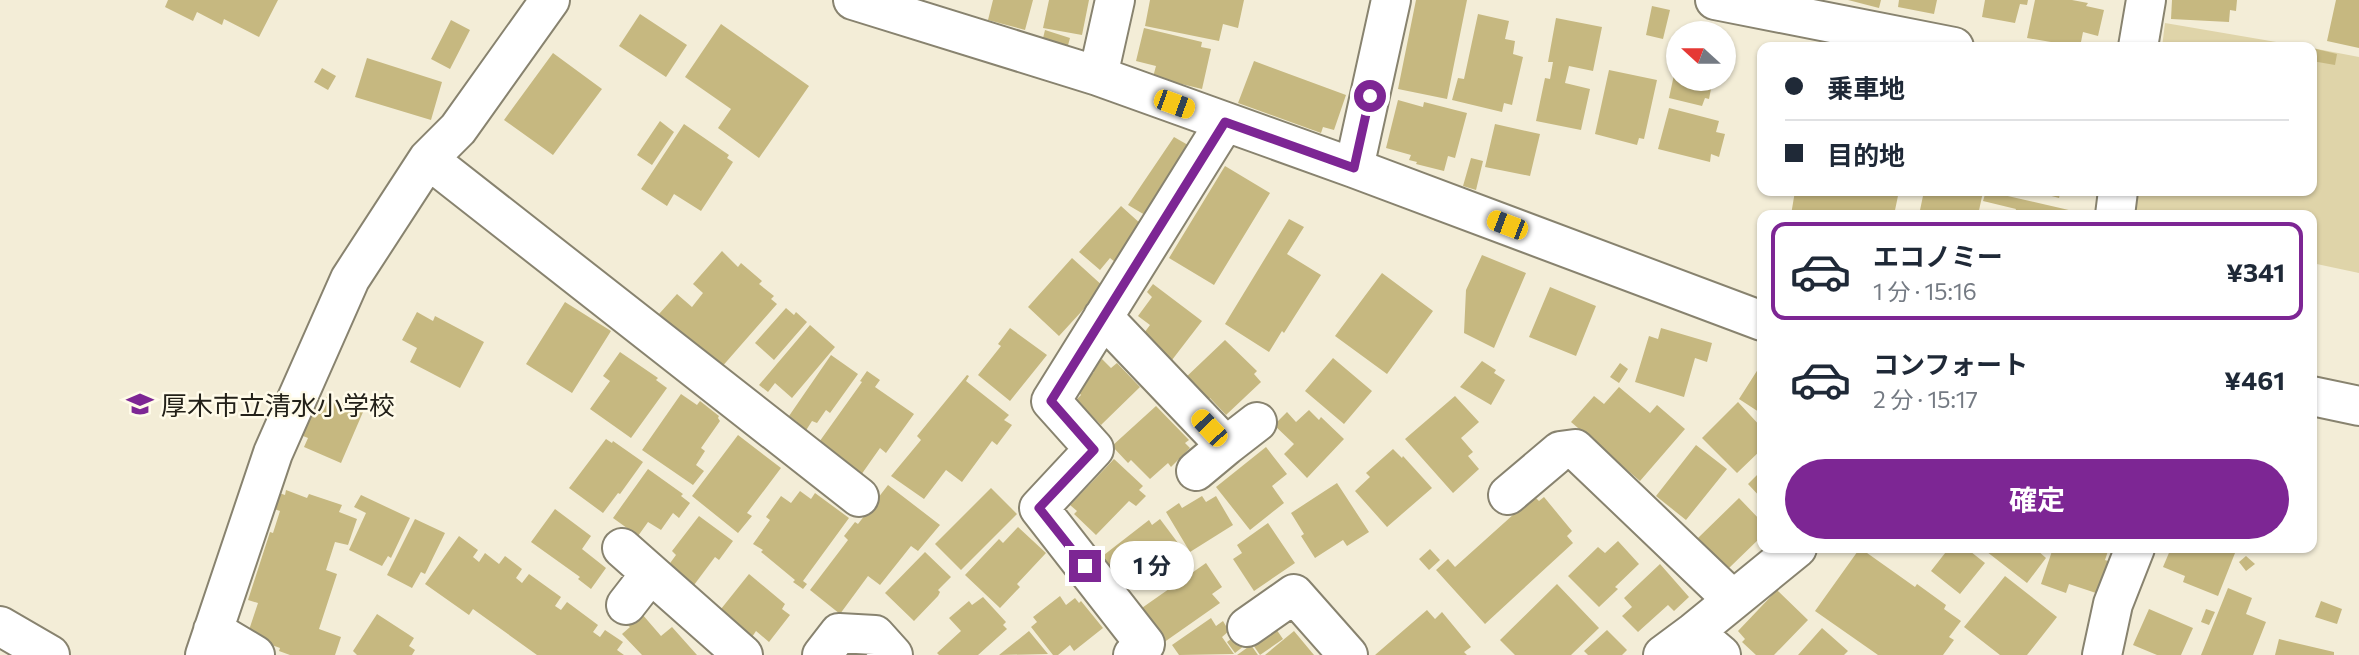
<!DOCTYPE html>
<html lang="ja">
<meta charset="utf-8">
<style>
body{margin:0;font-family:Commissioner,"Noto Sans JP",sans-serif;background:#f6f6f7;color:#1f2937;height:100vh;display:flex;flex-direction:column;font-size:26px;white-space:nowrap}
*{box-sizing:border-box;margin:0}
p{font-size:23px;color:#747a83}
.icon{flex:none;width:38px;height:38px;fill:none;stroke:currentColor;stroke-width:2;stroke-linecap:round;stroke-linejoin:round}
.map{position:relative;flex:1;overflow:hidden}
.sheet{position:absolute;left:1757px;top:210px;width:560px;height:343px;display:flex;flex-direction:column;background:#fff;border-radius:14px;box-shadow:0 2px 5px #0004}
.sheet>*{flex:none}
.hud{position:absolute;left:1757px;top:42px;width:560px;height:154px;border-radius:14px;box-shadow:0 2px 5px #0004;display:grid;align-content:center;height:154px;padding:0 28px;background:#fff}
.needle{width:46px;rotate:291deg}
.controls{position:absolute;left:1666px;top:21px;display:grid;gap:14px}
.controls a{display:grid;place-items:center;width:70px;height:70px;border-radius:50%;background:#fff;box-shadow:0 2px 5px #0004;font-size:35px}
.end{position:absolute;width:32px;height:32px;margin:-16px;border:9px solid #7d2694;background:#fff;box-shadow:0 0 0 4px #fff}
.from{border-radius:50%}
.bubble{position:absolute;height:49px;border-radius:24px;background:#fff;box-shadow:0 2px 5px #0004;font-size:23px;font-weight:700;line-height:49px;text-align:center}
.car{position:absolute;width:21px;height:42px;margin:-21px -10px;border-radius:9px;box-shadow:0 0 5px 2px #0007;background:linear-gradient(#f5c518 24%,#345 0 40%,#f5c518 0 76%,#345 0 86%,#f5c518 0)}
.hud b{display:flex;align-items:center;gap:24px;height:66px;font-size:26px}
.hud b+b{border-top:2px solid #e0e1e3}
.hud i{width:18px;height:18px;background:#1f2937}
ul{padding:12px 0 0;list-style:none}
li{display:flex;align-items:center;gap:21px;height:98px;margin:0 14px 10px;padding:0 14px;border:4px solid transparent;border-radius:14px}
li div{flex:1}
li b{display:block;font-size:26px}
li em{font-style:normal;font-weight:700}
li.selected{border-color:#7d2694}
li>.icon{width:63px;height:63px;stroke-width:1.5}
.action{display:flex;gap:14px;margin-top:auto;padding:14px 28px}
.action a{flex:1;height:80px;border-radius:42px;background:#7d2694;color:#fff;font-size:28px;font-weight:700;line-height:80px;text-align:center}
.map>svg:first-child{display:block}
.park{fill:#dfd4a9}
.building{fill:#c6b880}
.lines{fill:none;stroke-linecap:round;stroke-linejoin:round}
.minor-casing{stroke:#88836f;stroke-width:42}
.minor{stroke:#fff;stroke-width:38}
.route{stroke:#7d2694;stroke-width:9}
.labels{text-anchor:middle;dominant-baseline:central;stroke-width:5;stroke-linejoin:round;paint-order:stroke}
.poi-label{font-size:26px;fill:#232119;stroke:#fffbe9;text-anchor:start}
</style>
<div class="map">
<svg width="2359" height="655" viewBox="0 0 2359 655">
<rect width="100%" height="100%" fill="#f3edd7"/>
<path class="park" d="M 2165,23 L 2305,47 L 2162,47 Z
M 2312,48 L 2359,57 L 2359,273 L 2312,263 L 2312,215 L 2135,215 L 2139,191 L 2312,191 Z"/>
<path class="building" d="M 168,0 L 278,0 L 259,37 L 224,19 L 222,25 L 197,12 L 193,21 L 165,7 Z
M 993,0 L 1033,0 L 1025,30 L 988,20 Z
M 1049,0 L 1089,0 L 1082,35 L 1043,28 Z
M 1150,0 L 1244,0 L 1238,28 L 1223,24 L 1219,41 L 1145,26 Z
M 1416,0 L 1467,0 L 1447,99 L 1398,89 Z
M 1848,0 L 1881,0 L 1879,8 Z
M 1899,0 L 1937,0 L 1934,14 L 1898,7 Z
M 1985,0 L 2028,0 L 2027,5 L 2020,4 L 2015,23 L 1982,17 Z
M 2035,0 L 2072,0 L 2088,3 L 2086,6 L 2104,10 L 2098,36 L 2083,32 L 2080,47 L 2027,38 Z
M 2172,0 L 2237,0 L 2236,11 L 2230,10 L 2229,22 L 2171,19 Z
M 2336,0 L 2359,0 L 2359,48 L 2327,41 Z
M 1652,6 L 1670,10 L 1663,39 L 1646,35 Z
M 640,14 L 687,45 L 666,77 L 619,46 Z
M 1478,14 L 1509,21 L 1505,39 L 1515,41 L 1513,54 L 1523,57 L 1512,105 L 1504,103 L 1502,112 L 1452,100 L 1458,78 L 1464,79 Z
M 1556,18 L 1602,27 L 1593,71 L 1569,66 L 1565,83 L 1590,89 L 1581,130 L 1536,121 L 1545,78 L 1550,79 L 1553,62 L 1548,62 Z
M 451,20 L 470,30 L 450,69 L 431,59 Z
M 721,24 L 809,86 L 759,158 L 718,128 L 731,109 L 685,77 Z
M 1144,28 L 1202,42 L 1201,47 L 1211,49 L 1202,89 L 1153,77 L 1156,66 L 1136,61 Z
M 1045,30 L 1070,38 L 1067,49 L 1042,42 Z
M 2312,48 L 2337,54 L 2335,65 L 2312,61 Z
M 553,53 L 602,89 L 553,155 L 504,120 Z
M 367,58 L 442,82 L 431,120 L 355,97 Z
M 1254,61 L 1346,95 L 1334,130 L 1323,127 L 1321,133 L 1238,103 Z
M 1677,61 L 1678,79 L 1713,79 L 1709,99 L 1705,98 L 1702,106 L 1669,98 Z
M 322,68 L 336,76 L 328,90 L 314,82 Z
M 1609,70 L 1657,80 L 1644,139 L 1639,138 L 1637,145 L 1595,134 Z
M 1398,100 L 1423,107 L 1424,102 L 1467,113 L 1455,158 L 1448,156 L 1444,171 L 1416,164 L 1417,162 L 1409,160 L 1411,155 L 1386,148 Z
M 1669,108 L 1719,121 L 1716,132 L 1725,134 L 1719,157 L 1711,154 L 1710,162 L 1658,149 Z
M 660,121 L 674,132 L 652,165 L 637,155 Z
M 684,124 L 729,155 L 727,158 L 733,162 L 701,211 L 674,194 L 667,206 L 641,189 Z
M 1495,124 L 1540,134 L 1530,176 L 1485,167 Z
M 1174,137 L 1188,145 L 1184,161 L 1145,215 L 1128,205 Z
M 1471,158 L 1483,161 L 1476,190 L 1463,186 Z
M 1225,166 L 1270,193 L 1214,285 L 1169,258 Z
M 1795,191 L 1899,191 L 1894,215 L 1791,215 Z
M 1924,191 L 1983,192 L 1978,215 L 1919,215 Z
M 1986,191 L 2086,214 L 2086,215 L 2014,215 L 2016,209 L 1983,201 Z
M 2033,191 L 2068,191 L 2067,195 L 2060,194 L 2059,198 Z
M 1121,206 L 1142,225 L 1127,242 L 1131,245 L 1115,262 L 1110,258 L 1100,270 L 1079,252 Z
M 1289,219 L 1304,227 L 1287,254 L 1321,275 L 1284,333 L 1282,331 L 1269,352 L 1225,324 Z
M 722,251 L 738,267 L 741,263 L 762,281 L 759,284 L 774,296 L 771,299 L 777,304 L 720,369 L 659,314 L 677,294 L 692,307 L 703,293 L 693,284 Z
M 1482,255 L 1526,273 L 1494,348 L 1464,333 L 1466,290 Z
M 1072,258 L 1104,287 L 1059,336 L 1028,307 Z
M 1382,273 L 1433,311 L 1387,374 L 1335,336 Z
M 1153,284 L 1202,321 L 1172,360 L 1141,337 L 1150,325 L 1138,316 L 1152,297 L 1147,292 Z
M 1550,287 L 1596,306 L 1576,356 L 1529,337 Z
M 565,302 L 611,331 L 572,393 L 526,364 Z
M 786,308 L 794,315 L 796,312 L 807,322 L 774,360 L 755,343 Z
M 417,312 L 433,321 L 435,316 L 484,342 L 460,388 L 410,362 L 417,348 L 402,340 Z
M 810,325 L 835,347 L 792,398 L 775,383 L 768,392 L 759,385 Z
M 1010,328 L 1047,355 L 1010,401 L 978,375 L 1001,346 L 998,344 Z
M 1661,328 L 1712,343 L 1707,362 L 1695,358 L 1684,397 L 1635,382 L 1649,336 L 1658,339 Z
M 1225,340 L 1257,371 L 1254,374 L 1261,382 L 1226,415 L 1210,398 L 1206,403 L 1183,380 Z
M 620,352 L 658,378 L 656,380 L 667,388 L 631,438 L 590,409 L 610,381 L 603,376 Z
M 831,355 L 858,374 L 830,413 L 826,410 L 817,423 L 812,421 L 803,435 L 793,428 L 797,422 L 789,416 Z
M 1333,358 L 1372,391 L 1344,424 L 1305,391 Z
M 1102,359 L 1111,368 L 1117,363 L 1140,387 L 1101,425 L 1076,400 L 1081,395 L 1076,389 L 1094,372 L 1091,369 Z
M 1482,361 L 1496,370 L 1494,373 L 1505,380 L 1491,405 L 1460,387 Z
M 1620,363 L 1628,369 L 1619,383 L 1610,377 Z
M 1762,363 L 1762,414 L 1739,399 Z
M 867,371 L 880,380 L 875,387 L 914,414 L 886,453 L 880,448 L 861,475 L 817,445 L 862,382 L 860,381 Z
M 967,375 L 969,376 L 966,381 L 1009,415 L 1004,420 L 1012,425 L 997,445 L 992,441 L 962,482 L 946,470 L 924,499 L 891,476 L 921,440 L 917,436 Z
M 1619,387 L 1650,413 L 1657,405 L 1685,429 L 1640,481 L 1571,422 L 1594,396 L 1604,404 Z
M 681,394 L 697,405 L 700,401 L 719,416 L 718,418 L 720,421 L 701,448 L 705,451 L 696,465 L 704,471 L 693,485 L 642,450 Z
M 327,396 L 363,412 L 341,463 L 304,447 L 308,438 L 298,434 L 310,406 L 320,410 Z
M 1455,396 L 1479,422 L 1461,438 L 1473,452 L 1468,456 L 1479,469 L 1453,493 L 1405,439 Z
M 1738,402 L 1762,428 L 1762,449 L 1737,473 L 1702,438 Z
M 1156,406 L 1189,440 L 1185,443 L 1190,448 L 1171,467 L 1168,463 L 1150,479 L 1131,460 L 1128,463 L 1112,446 Z
M 1309,410 L 1319,420 L 1321,417 L 1344,439 L 1307,478 L 1284,454 L 1294,444 L 1274,425 L 1287,412 L 1296,422 Z
M 738,435 L 781,468 L 747,513 L 752,516 L 738,533 L 692,496 Z
M 606,439 L 612,443 L 613,441 L 643,462 L 620,494 L 618,493 L 603,513 L 569,488 Z
M 1696,445 L 1727,469 L 1686,520 L 1656,496 Z
M 1266,447 L 1287,474 L 1272,486 L 1284,503 L 1250,530 L 1216,487 Z
M 1393,449 L 1402,458 L 1403,456 L 1432,488 L 1387,527 L 1355,491 L 1370,477 L 1366,473 Z
M 1114,459 L 1143,486 L 1139,490 L 1146,496 L 1136,506 L 1129,501 L 1096,535 L 1074,514 L 1077,511 L 1070,505 Z
M 648,469 L 683,494 L 681,496 L 690,503 L 679,518 L 673,513 L 661,530 L 648,522 L 638,536 L 613,518 Z
M 1762,470 L 1762,499 L 1748,484 Z
M 1337,483 L 1369,532 L 1347,546 L 1343,540 L 1315,558 L 1301,536 L 1304,534 L 1291,513 Z
M 888,485 L 940,525 L 918,551 L 911,546 L 880,585 L 868,576 L 840,614 L 810,590 L 848,540 L 844,536 L 855,522 L 858,524 Z
M 991,488 L 1017,514 L 961,570 L 935,544 Z
M 286,490 L 307,498 L 309,494 L 342,505 L 339,512 L 357,519 L 348,545 L 335,542 L 326,570 L 337,574 L 319,629 L 341,637 L 335,655 L 290,655 L 279,651 L 280,648 L 247,636 L 258,603 L 248,600 L 270,532 L 273,533 L 280,511 L 274,509 L 279,493 L 285,495 Z
M 800,491 L 811,499 L 815,493 L 849,518 L 803,581 L 807,584 L 803,589 L 793,582 L 795,580 L 761,552 L 763,550 L 753,544 L 770,520 L 766,517 L 781,496 L 791,503 Z
M 361,495 L 410,518 L 391,558 L 388,556 L 382,566 L 349,550 L 366,513 L 354,507 Z
M 1202,496 L 1206,502 L 1216,496 L 1233,525 L 1190,552 L 1166,512 L 1179,503 L 1182,508 Z
M 1534,496 L 1539,501 L 1544,497 L 1572,531 L 1567,536 L 1573,543 L 1485,624 L 1436,570 L 1448,559 L 1455,567 Z
M 1739,498 L 1762,522 L 1762,536 L 1728,569 L 1698,538 Z
M 555,509 L 591,536 L 582,549 L 606,568 L 591,589 L 578,579 L 580,577 L 531,542 Z
M 699,516 L 733,541 L 719,560 L 715,557 L 691,589 L 665,570 L 676,555 L 672,551 Z
M 415,519 L 445,533 L 425,574 L 421,572 L 412,588 L 387,575 Z
M 1160,519 L 1181,547 L 1145,574 L 1142,569 L 1121,585 L 1100,558 L 1149,520 L 1152,525 Z
M 1268,523 L 1295,563 L 1254,591 L 1233,559 L 1242,553 L 1237,545 Z
M 1018,527 L 1046,553 L 1017,584 L 1020,587 L 1000,608 L 965,575 L 999,539 L 1003,543 Z
M 459,536 L 478,550 L 473,557 L 479,562 L 485,553 L 499,564 L 505,556 L 522,569 L 516,578 L 522,583 L 529,574 L 561,597 L 555,606 L 561,610 L 567,602 L 598,625 L 593,632 L 600,637 L 605,630 L 623,642 L 617,650 L 624,655 L 537,655 L 473,609 L 469,615 L 425,584 Z
M 1618,541 L 1639,564 L 1615,587 L 1618,589 L 1599,607 L 1568,576 L 1598,547 L 1605,553 Z
M 1860,548 L 1915,587 L 1917,584 L 1946,605 L 1944,609 L 1961,621 L 1949,637 L 1954,640 L 1943,655 L 1878,655 L 1815,611 Z
M 1949,548 L 1966,548 L 1985,563 L 1960,594 L 1931,571 Z
M 1982,548 L 2039,548 L 2037,550 L 2046,558 L 2027,583 Z
M 2053,548 L 2109,548 L 2105,560 L 2108,561 L 2096,593 L 2069,584 L 2066,593 L 2041,584 Z
M 2171,548 L 2237,548 L 2218,596 L 2183,582 L 2185,576 L 2163,567 Z
M 1430,549 L 1440,560 L 1429,570 L 1419,559 Z
M 925,552 L 951,577 L 938,590 L 940,592 L 938,596 L 914,621 L 885,593 Z
M 2246,556 L 2255,564 L 2246,571 L 2239,562 Z
M 1206,563 L 1222,587 L 1212,594 L 1220,603 L 1163,643 L 1139,610 Z
M 1660,564 L 1689,597 L 1674,611 L 1668,605 L 1638,632 L 1622,616 L 1632,607 L 1624,598 Z
M 749,574 L 785,604 L 782,609 L 790,615 L 769,642 L 756,631 L 750,640 L 717,614 Z
M 2005,576 L 2057,617 L 2027,655 L 2000,655 L 1964,627 Z
M 1557,584 L 1599,628 L 1571,655 L 1515,655 L 1500,640 Z
M 2228,588 L 2252,598 L 2246,614 L 2266,622 L 2253,655 L 2201,655 Z
M 1777,590 L 1808,620 L 1774,655 L 1756,655 L 1742,642 L 1745,639 L 1738,631 Z
M 1060,596 L 1066,605 L 1075,598 L 1079,603 L 1081,601 L 1103,628 L 1074,651 L 1070,645 L 1058,655 L 1053,655 L 1031,627 L 1037,622 L 1033,617 Z
M 983,597 L 1006,622 L 1003,625 L 1007,629 L 978,655 L 939,655 L 937,653 L 961,631 L 949,618 L 969,601 L 972,605 Z
M 2321,601 L 2342,609 L 2337,624 L 2315,617 Z
M 2149,609 L 2193,628 L 2181,655 L 2157,655 L 2133,645 Z
M 2206,609 L 2215,612 L 2209,625 L 2201,622 Z
M 1427,610 L 1435,619 L 1442,612 L 1471,647 L 1464,652 L 1467,655 L 1375,655 Z
M 377,614 L 414,638 L 409,646 L 415,650 L 412,655 L 357,655 L 353,651 Z
M 642,614 L 661,636 L 672,627 L 697,655 L 642,655 L 622,634 L 630,627 L 627,625 Z
M 1211,618 L 1216,626 L 1223,621 L 1229,631 L 1222,637 L 1234,654 L 1179,655 L 1172,645 Z
M 1274,626 L 1283,639 L 1260,655 L 1251,642 Z
M 1246,627 L 1254,638 L 1235,653 L 1227,642 Z
M 1822,628 L 1848,651 L 1844,655 L 1798,655 Z
M 1607,630 L 1627,650 L 1622,655 L 1588,655 L 1584,651 Z
M 1029,631 L 1048,654 L 999,655 Z
M 1294,631 L 1314,655 L 1265,655 Z
M 2279,639 L 2334,652 L 2334,655 L 2275,655 Z
M 1251,645 L 1258,655 L 1237,655 Z"/>
<g class="lines">
<g class="minor-casing">
<path id="minor" d="M 853,0 L 1098,76 L 1354,168 L 1762,321
M 1715,0 L 1954,47
M 2138,47 L 2146,0
M 1098,76 L 1115,0
M 428,159 L 859,497
M 1354,168 L 1391,0
M 2115,215 L 2118,191
M 1103,317 L 1226,446 L 1257,422
M 2312,396 L 2359,406
M 1196,471 L 1226,446
M 1508,495 L 1560,451 L 1575,449 L 1733,600
M 622,548 L 743,655
M 626,605 L 650,574
M 0,626 L 50,655
M 1247,627 L 1294,594 L 1348,655
M 213,630 L 255,655
M 1694,632 L 1721,655
M 205,655 L 273,453 L 350,279 L 428,159 L 458,129 L 550,0
M 822,655 L 839,633 L 875,635 L 893,655
M 1133,655 L 1145,644 L 1039,508 L 1094,449 L 1051,401 L 1225,122
M 1663,655 L 1694,632 L 1797,548
M 2102,655 L 2113,604 L 2135,548"/>
</g>
<use href="#minor" class="minor"/>
</g>
<g class="lines">
<path class="route" d="M 1085,566 L 1039,508 L 1094,450 L 1051,401 L 1225,122 L 1354,168 L 1370,96"/>
</g>
<defs>
<g id="school-bare" transform="scale(2.1)"><path d="M0-5L7-2L0 1L-7-2ZM-4 1L0 2.5L4 1V4Q0 6-4 4Z" fill="#7d2694" stroke="#fffbe9" stroke-width="2.5" paint-order="stroke"/></g>
</defs>
<g fill-rule="evenodd">
<use href="#school-bare" x="140" y="404"/>
</g>
<g class="labels">
<g class="poi-label">
<text x="161" y="404">厚木市立清水小学校</text>
</g>
</g>
</svg>
<div class="controls">
<a><svg class="needle" viewBox="-14 -14 28 28"><path d="M0-13l5 13h-10z" fill="#e53935"/><path d="M0 13l5-13h-10z" fill="#747a83"/></svg></a>
</div>
<i class="end from" style="left:1370px;top:96px"></i>
<i class="end" style="left:1085px;top:566px"></i>
<div class="bubble" style="left:1110px;top:541px;width:84px">1 分</div>
<i class="car" style="left:1174px;top:104px;rotate:110deg"></i>
<i class="car" style="left:1507px;top:225px;rotate:291deg"></i>
<i class="car" style="left:1209px;top:428px;rotate:317deg"></i>
<div class="hud">
<b><i class="from"></i>乗車地</b>
<b><i></i>目的地</b>
</div>
<section class="sheet">
<ul>
<li class="selected"><svg class="icon" aria-label="car" viewBox="0 0 24 24"><path d="M5 17H2v-5l4-1 3-4h7l3 4 3 1v5h-3M9 17h6M6 11h13"/><circle cx="7" cy="17" r="2"/><circle cx="17" cy="17" r="2"/></svg><div><b>エコノミー</b><p>1 分 · 15:16</p></div><em>¥341</em></li>
<li><svg class="icon" aria-label="car" viewBox="0 0 24 24"><path d="M5 17H2v-5l4-1 3-4h7l3 4 3 1v5h-3M9 17h6M6 11h13"/><circle cx="7" cy="17" r="2"/><circle cx="17" cy="17" r="2"/></svg><div><b>コンフォート</b><p>2 分 · 15:17</p></div><em>¥461</em></li>
</ul>
<div class="action"><a>確定</a></div>
</section>
</div>
